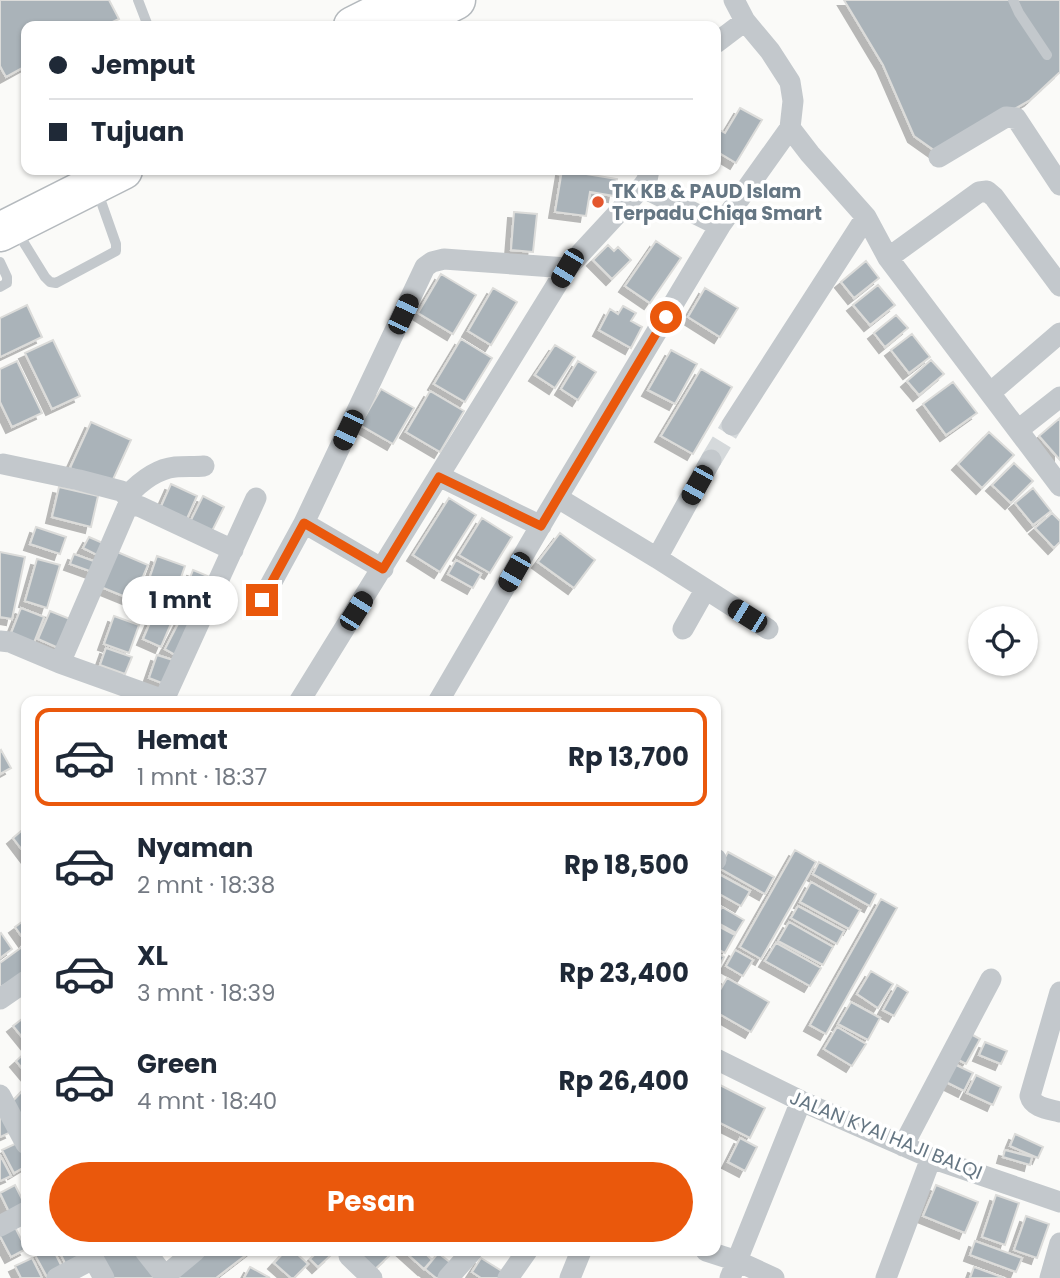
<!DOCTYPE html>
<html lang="id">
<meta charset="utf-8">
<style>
body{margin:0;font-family:Poppins,sans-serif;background:#f2f2f3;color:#1f2937;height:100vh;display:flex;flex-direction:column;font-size:26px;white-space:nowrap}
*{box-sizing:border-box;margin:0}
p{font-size:23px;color:#747a83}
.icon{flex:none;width:38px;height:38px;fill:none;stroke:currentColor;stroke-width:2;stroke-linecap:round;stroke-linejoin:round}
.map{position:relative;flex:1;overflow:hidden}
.drawer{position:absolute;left:21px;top:696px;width:700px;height:560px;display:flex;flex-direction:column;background:#fff;border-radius:14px;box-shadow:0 2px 5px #0004}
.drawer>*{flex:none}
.top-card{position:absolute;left:21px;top:21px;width:700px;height:154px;border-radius:14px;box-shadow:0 2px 5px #0004;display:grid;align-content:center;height:154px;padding:0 28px;background:#fff}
.tools{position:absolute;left:968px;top:606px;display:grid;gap:14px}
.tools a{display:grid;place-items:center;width:70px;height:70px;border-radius:50%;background:#fff;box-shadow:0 2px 5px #0004;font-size:35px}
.end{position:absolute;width:32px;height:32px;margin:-16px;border:9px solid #ea580c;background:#fff;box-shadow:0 0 0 4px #fff}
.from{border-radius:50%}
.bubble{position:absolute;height:49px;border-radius:24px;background:#fff;box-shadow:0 2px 5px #0004;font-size:23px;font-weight:700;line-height:49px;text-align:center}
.car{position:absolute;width:21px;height:42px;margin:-21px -10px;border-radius:9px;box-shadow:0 0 5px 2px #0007;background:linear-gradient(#222 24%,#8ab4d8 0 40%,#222 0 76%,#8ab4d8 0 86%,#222 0)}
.top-card b{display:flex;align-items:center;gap:24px;height:66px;font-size:26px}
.top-card b+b{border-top:2px solid #e0e1e3}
.top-card i{width:18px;height:18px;background:#1f2937}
ul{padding:12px 0 0;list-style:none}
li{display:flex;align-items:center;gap:21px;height:98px;margin:0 14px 10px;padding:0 14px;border:4px solid transparent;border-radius:14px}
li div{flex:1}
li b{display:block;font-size:26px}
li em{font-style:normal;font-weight:700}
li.active{border-color:#ea580c}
li>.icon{width:63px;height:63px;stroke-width:1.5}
.cta{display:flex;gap:14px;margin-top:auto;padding:14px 28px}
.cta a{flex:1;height:80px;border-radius:42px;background:#ea580c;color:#fff;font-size:28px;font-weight:700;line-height:80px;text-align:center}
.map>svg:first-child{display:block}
.building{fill:#aab3b9;stroke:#dcdcda;stroke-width:2;filter:url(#shadow)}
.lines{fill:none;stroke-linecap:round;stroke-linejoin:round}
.street-tunnel{stroke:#d5d9db;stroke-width:21;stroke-dasharray:21 10;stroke-linecap:butt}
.highway-casing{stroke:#b4b9bd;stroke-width:41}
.lane{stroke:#c3c8cc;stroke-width:10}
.street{stroke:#c3c8cc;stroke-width:21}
.highway{stroke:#fff;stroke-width:38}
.route{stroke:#ea580c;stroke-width:9}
.poi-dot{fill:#e4572e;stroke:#fff;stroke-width:2.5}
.labels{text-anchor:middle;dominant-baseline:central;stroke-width:7;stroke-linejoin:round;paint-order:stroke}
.poi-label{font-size:19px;font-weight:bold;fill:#657683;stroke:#fff;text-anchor:start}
.street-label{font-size:19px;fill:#657683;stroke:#fff}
</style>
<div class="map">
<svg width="1060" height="1278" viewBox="0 0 1060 1278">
<defs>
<filter id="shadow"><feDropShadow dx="-6" dy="6" stdDeviation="0" flood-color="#0004"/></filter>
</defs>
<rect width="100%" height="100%" fill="#fafaf8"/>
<path class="building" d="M 0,0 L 109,0 L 119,19 L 104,26 L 26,26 L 26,66 L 6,77 L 0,66 Z
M 844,0 L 1060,0 L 1060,72 L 1030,100 L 938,153 L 914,136 L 883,65 Z
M 740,108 L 762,120 L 736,163 L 716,151 L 716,128 L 725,133 Z
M 562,170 L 617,179 L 614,196 L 590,192 L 586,216 L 555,212 Z
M 514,212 L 537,214 L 533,252 L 511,250 Z
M 656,241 L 681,258 L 650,303 L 625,286 Z
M 608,245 L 614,251 L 618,247 L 631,260 L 612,279 L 593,260 Z
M 866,261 L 879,278 L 854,298 L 841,282 Z
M 441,274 L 476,295 L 453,334 L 418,313 Z
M 878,285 L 895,305 L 870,325 L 853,305 Z
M 493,288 L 517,302 L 491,345 L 468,331 Z
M 705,288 L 738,308 L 720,337 L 688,317 Z
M 27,305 L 42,337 L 0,357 L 0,318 Z
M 623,306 L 636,313 L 631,321 L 642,327 L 631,348 L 599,330 L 610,309 L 618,314 Z
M 896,315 L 908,328 L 885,347 L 874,333 Z
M 912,334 L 930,357 L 909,373 L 891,350 Z
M 461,339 L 492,358 L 465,402 L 434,384 Z
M 53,340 L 80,396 L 52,409 L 25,353 Z
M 555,345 L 575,357 L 555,388 L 535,375 Z
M 671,350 L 697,364 L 675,404 L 648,390 Z
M 931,360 L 944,374 L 919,395 L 907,381 Z
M 17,361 L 42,413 L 12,427 L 0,402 L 0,369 Z
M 578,361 L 596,372 L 578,400 L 561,389 Z
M 701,369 L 732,387 L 693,454 L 661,436 Z
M 953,382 L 977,413 L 946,435 L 923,404 Z
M 381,389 L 414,408 L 393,444 L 360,425 Z
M 430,391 L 464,411 L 440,452 L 406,432 Z
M 1060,418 L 1060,460 L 1039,436 Z
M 91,422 L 131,440 L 110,486 L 70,468 Z
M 989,432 L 1014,455 L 982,488 L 958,464 Z
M 1014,463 L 1033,481 L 1011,503 L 992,485 Z
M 171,484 L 197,496 L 185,523 L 159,511 Z
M 59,487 L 98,496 L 91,527 L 52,517 Z
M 1033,488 L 1051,511 L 1033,525 L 1015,503 Z
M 203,496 L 224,507 L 211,533 L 190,522 Z
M 449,498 L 476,515 L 440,572 L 413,555 Z
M 1052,513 L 1060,521 L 1060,542 L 1054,548 L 1035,528 Z
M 482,518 L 512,537 L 490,573 L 459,555 Z
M 36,527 L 66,537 L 60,554 L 30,544 Z
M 560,533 L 595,560 L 574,588 L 538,562 Z
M 89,537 L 105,544 L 99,556 L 83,548 Z
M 115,551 L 148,565 L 133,600 L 101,587 Z
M 0,552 L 25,557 L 12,619 L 0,617 Z
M 74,554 L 102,564 L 98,574 L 70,564 Z
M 157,556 L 185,566 L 170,609 L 142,600 Z
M 37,559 L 60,565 L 47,608 L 25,601 Z
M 456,560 L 481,574 L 473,588 L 448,574 Z
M 193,570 L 210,577 L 197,611 L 180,604 Z
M 21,608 L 44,617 L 33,645 L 10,636 Z
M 50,611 L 75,621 L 63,650 L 38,639 Z
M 155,611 L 173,619 L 161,647 L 143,639 Z
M 114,616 L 139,625 L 129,653 L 104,644 Z
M 181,618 L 196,625 L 179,657 L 165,649 Z
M 106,648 L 132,657 L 125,674 L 100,665 Z
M 157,655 L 176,661 L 167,685 L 149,678 Z
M 1,750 L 11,768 L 0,774 L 0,751 Z
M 26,827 L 26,855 L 13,838 Z
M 795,850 L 816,862 L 761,959 L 740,947 Z
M 728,852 L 774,877 L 765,894 L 719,868 Z
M 819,862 L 876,894 L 870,906 L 813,874 Z
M 717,873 L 750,891 L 741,906 L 716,892 Z
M 811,882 L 860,910 L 849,929 L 800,902 Z
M 881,899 L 897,908 L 826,1034 L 810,1025 Z
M 798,906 L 844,931 L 837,944 L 791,918 Z
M 722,907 L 744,920 L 736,933 L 716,922 L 716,917 Z
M 26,919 L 26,939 L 25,941 L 15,927 Z
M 789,922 L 833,947 L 823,965 L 778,941 Z
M 716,925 L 735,935 L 725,953 L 716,948 Z
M 1,933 L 12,949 L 0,958 L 0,934 Z
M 776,943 L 821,968 L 810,986 L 765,961 Z
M 22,947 L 26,953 L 26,974 L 0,987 L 0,963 Z
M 735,950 L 753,960 L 743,976 L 726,966 Z
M 716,952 L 724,957 L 716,972 Z
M 871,971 L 893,984 L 878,1008 L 857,994 Z
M 727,978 L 769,1002 L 751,1032 L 716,1012 L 716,997 Z
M 897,985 L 908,992 L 894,1016 L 883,1010 Z
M 851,1002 L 880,1018 L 868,1040 L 838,1024 Z
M 22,1019 L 26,1025 L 26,1042 L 13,1026 Z
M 837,1027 L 866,1044 L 852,1066 L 824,1049 Z
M 969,1033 L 980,1039 L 966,1064 L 955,1058 Z
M 985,1042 L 1007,1051 L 1001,1064 L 979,1055 Z
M 26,1052 L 26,1073 L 16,1061 Z
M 952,1063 L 973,1073 L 964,1091 L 944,1081 Z
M 976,1075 L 1001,1087 L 993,1105 L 967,1093 Z
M 716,1083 L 765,1108 L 750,1138 L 716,1121 Z
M 26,1087 L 26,1114 L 22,1118 L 8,1106 Z
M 0,1109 L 11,1132 L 0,1137 Z
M 1015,1134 L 1043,1147 L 1038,1158 L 1010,1146 Z
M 740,1138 L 757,1147 L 745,1171 L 728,1162 Z
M 19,1142 L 26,1157 L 26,1166 L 14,1173 L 2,1150 Z
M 1005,1150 L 1032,1157 L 1030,1165 L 1003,1157 Z
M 0,1155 L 11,1176 L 0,1181 Z
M 15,1185 L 26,1207 L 11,1216 L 0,1193 Z
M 936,1185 L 978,1202 L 965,1233 L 923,1216 Z
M 996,1195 L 1019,1203 L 1005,1245 L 982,1237 Z
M 1026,1216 L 1049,1224 L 1037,1258 L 1014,1250 Z
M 15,1227 L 26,1249 L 11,1257 L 0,1236 Z
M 975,1241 L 1022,1258 L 1016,1272 L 970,1255 Z
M 42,1251 L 54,1251 L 63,1269 L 47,1277 L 35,1255 Z
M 59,1251 L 79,1251 L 82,1257 L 66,1265 Z
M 93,1251 L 143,1251 L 163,1278 L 113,1278 Z
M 200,1251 L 251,1251 L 216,1278 L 165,1278 Z
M 285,1251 L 294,1251 L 308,1264 L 294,1278 L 291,1278 L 274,1263 Z
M 318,1251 L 325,1251 L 330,1256 L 318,1267 L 310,1259 Z
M 359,1251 L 384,1251 L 389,1256 L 370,1274 L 354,1257 Z
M 404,1251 L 423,1251 L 432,1260 L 424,1269 Z
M 438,1253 L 451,1263 L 438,1278 L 436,1278 L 425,1269 Z
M 32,1258 L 42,1278 L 21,1278 L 15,1266 Z
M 481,1258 L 505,1273 L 501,1278 L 481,1278 L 472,1272 Z
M 250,1267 L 270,1278 L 244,1278 Z
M 974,1267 L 1004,1278 L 970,1278 Z"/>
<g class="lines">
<path class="street-tunnel" d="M 711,460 L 732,425"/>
<g class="highway-casing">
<path id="highway" d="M 353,26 L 405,0
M 405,26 L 456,0
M 0,232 L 123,170"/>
</g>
<path class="lane" d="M 138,0 L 148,26
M 1013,0 L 1019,13 L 1047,55
M 16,230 L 45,277 L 50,282 L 56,283 L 116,251 L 116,244 L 97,190
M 0,262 L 7,277 L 7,283 L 0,287"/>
<path class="street" d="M 716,43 L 745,21
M 790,128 L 810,154 L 866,217 L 888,258 L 1060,486
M 939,157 L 1006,117 L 1016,118 L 1060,185
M 642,187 L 720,226
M 888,258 L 979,192 L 987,191 L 994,197 L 1060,286
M 990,393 L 1060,333
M 732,425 L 866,217
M 1018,430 L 1060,397
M 3,464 L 79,480 L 121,491 L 127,496 L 129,503
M 439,476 L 541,526
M 127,496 C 139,483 156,469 175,467 C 185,466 195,467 204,466
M 558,498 L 657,558 L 768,629
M 657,558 L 711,460
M 383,569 L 304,523 L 425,267 L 432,262 L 444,259 L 567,268
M 262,600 L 304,523
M 683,629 L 705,590
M 0,641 L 10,642 L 60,663 L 169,702
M 60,663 L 129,503 L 141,507 L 233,550
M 163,702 L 256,498
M 299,702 L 567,268 L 642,187 L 647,180 L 649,170
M 438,702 L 548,513 L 720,226 L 790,128 L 793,101 L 790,82 L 770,51 L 745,21 L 734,0
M 716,860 L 716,859
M 1060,992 L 1030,1096 C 1033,1108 1049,1109 1060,1112
M 0,999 L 26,981
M 716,1059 L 801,1101 L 931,1158 L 1060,1202
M 0,1095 L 26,1144
M 903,1146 L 991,979
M 0,1226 L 26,1212
M 89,1251 L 104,1278
M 145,1251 L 160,1270 L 164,1273 L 172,1270 L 195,1251
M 706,1251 L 737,1261 L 774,1278
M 349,1256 L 372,1278
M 57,1278 L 93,1259
M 448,1278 L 472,1251
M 508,1278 L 527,1251
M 570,1278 L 581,1251
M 730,1278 L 801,1101
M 886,1278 L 931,1158
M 1050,1278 L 1060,1243"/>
<use href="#highway" class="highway"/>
</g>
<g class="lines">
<path class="route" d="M 262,600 L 304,523 L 383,569 L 439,477 L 541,526 L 666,317"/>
</g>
<circle class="poi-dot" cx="598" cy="202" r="7"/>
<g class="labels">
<g class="poi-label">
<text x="612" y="191">TK KB &amp; PAUD Islam<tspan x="612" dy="22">Terpadu Chiqa Smart</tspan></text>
</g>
<g class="street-label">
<text transform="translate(886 1135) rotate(22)">JALAN KYAI HAJI BALQI</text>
</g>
</g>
</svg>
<div class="tools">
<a><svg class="icon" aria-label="locate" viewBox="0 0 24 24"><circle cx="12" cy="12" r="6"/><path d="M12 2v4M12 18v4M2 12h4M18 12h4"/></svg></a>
</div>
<i class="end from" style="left:666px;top:317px"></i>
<i class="end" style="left:262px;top:600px"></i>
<div class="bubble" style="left:122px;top:576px;width:116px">1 mnt</div>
<i class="car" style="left:567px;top:268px;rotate:211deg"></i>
<i class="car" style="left:403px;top:314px;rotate:25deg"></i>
<i class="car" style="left:348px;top:430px;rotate:205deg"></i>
<i class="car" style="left:697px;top:485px;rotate:209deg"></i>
<i class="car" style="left:514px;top:572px;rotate:210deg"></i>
<i class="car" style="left:356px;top:611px;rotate:32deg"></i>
<i class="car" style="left:747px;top:616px;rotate:302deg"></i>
<div class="top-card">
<b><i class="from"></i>Jemput</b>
<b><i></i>Tujuan</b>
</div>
<section class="drawer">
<ul>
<li class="active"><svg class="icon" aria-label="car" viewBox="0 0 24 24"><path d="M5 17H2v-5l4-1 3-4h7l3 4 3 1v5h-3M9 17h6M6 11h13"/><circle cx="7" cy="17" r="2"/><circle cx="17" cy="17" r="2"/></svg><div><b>Hemat</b><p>1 mnt · 18:37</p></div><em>Rp 13,700</em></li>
<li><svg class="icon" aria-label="car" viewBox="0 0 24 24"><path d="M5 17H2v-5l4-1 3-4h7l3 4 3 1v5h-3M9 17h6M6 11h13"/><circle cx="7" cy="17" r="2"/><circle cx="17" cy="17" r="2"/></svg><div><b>Nyaman</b><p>2 mnt · 18:38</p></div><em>Rp 18,500</em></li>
<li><svg class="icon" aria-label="car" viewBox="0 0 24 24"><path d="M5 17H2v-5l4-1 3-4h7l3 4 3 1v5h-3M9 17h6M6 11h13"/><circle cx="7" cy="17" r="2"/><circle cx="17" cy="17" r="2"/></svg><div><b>XL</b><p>3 mnt · 18:39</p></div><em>Rp 23,400</em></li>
<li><svg class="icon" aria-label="car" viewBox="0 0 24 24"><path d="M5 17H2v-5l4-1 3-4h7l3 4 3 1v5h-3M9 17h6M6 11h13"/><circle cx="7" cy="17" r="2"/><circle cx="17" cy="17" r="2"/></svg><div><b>Green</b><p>4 mnt · 18:40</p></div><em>Rp 26,400</em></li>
</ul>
<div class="cta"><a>Pesan</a></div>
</section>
</div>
